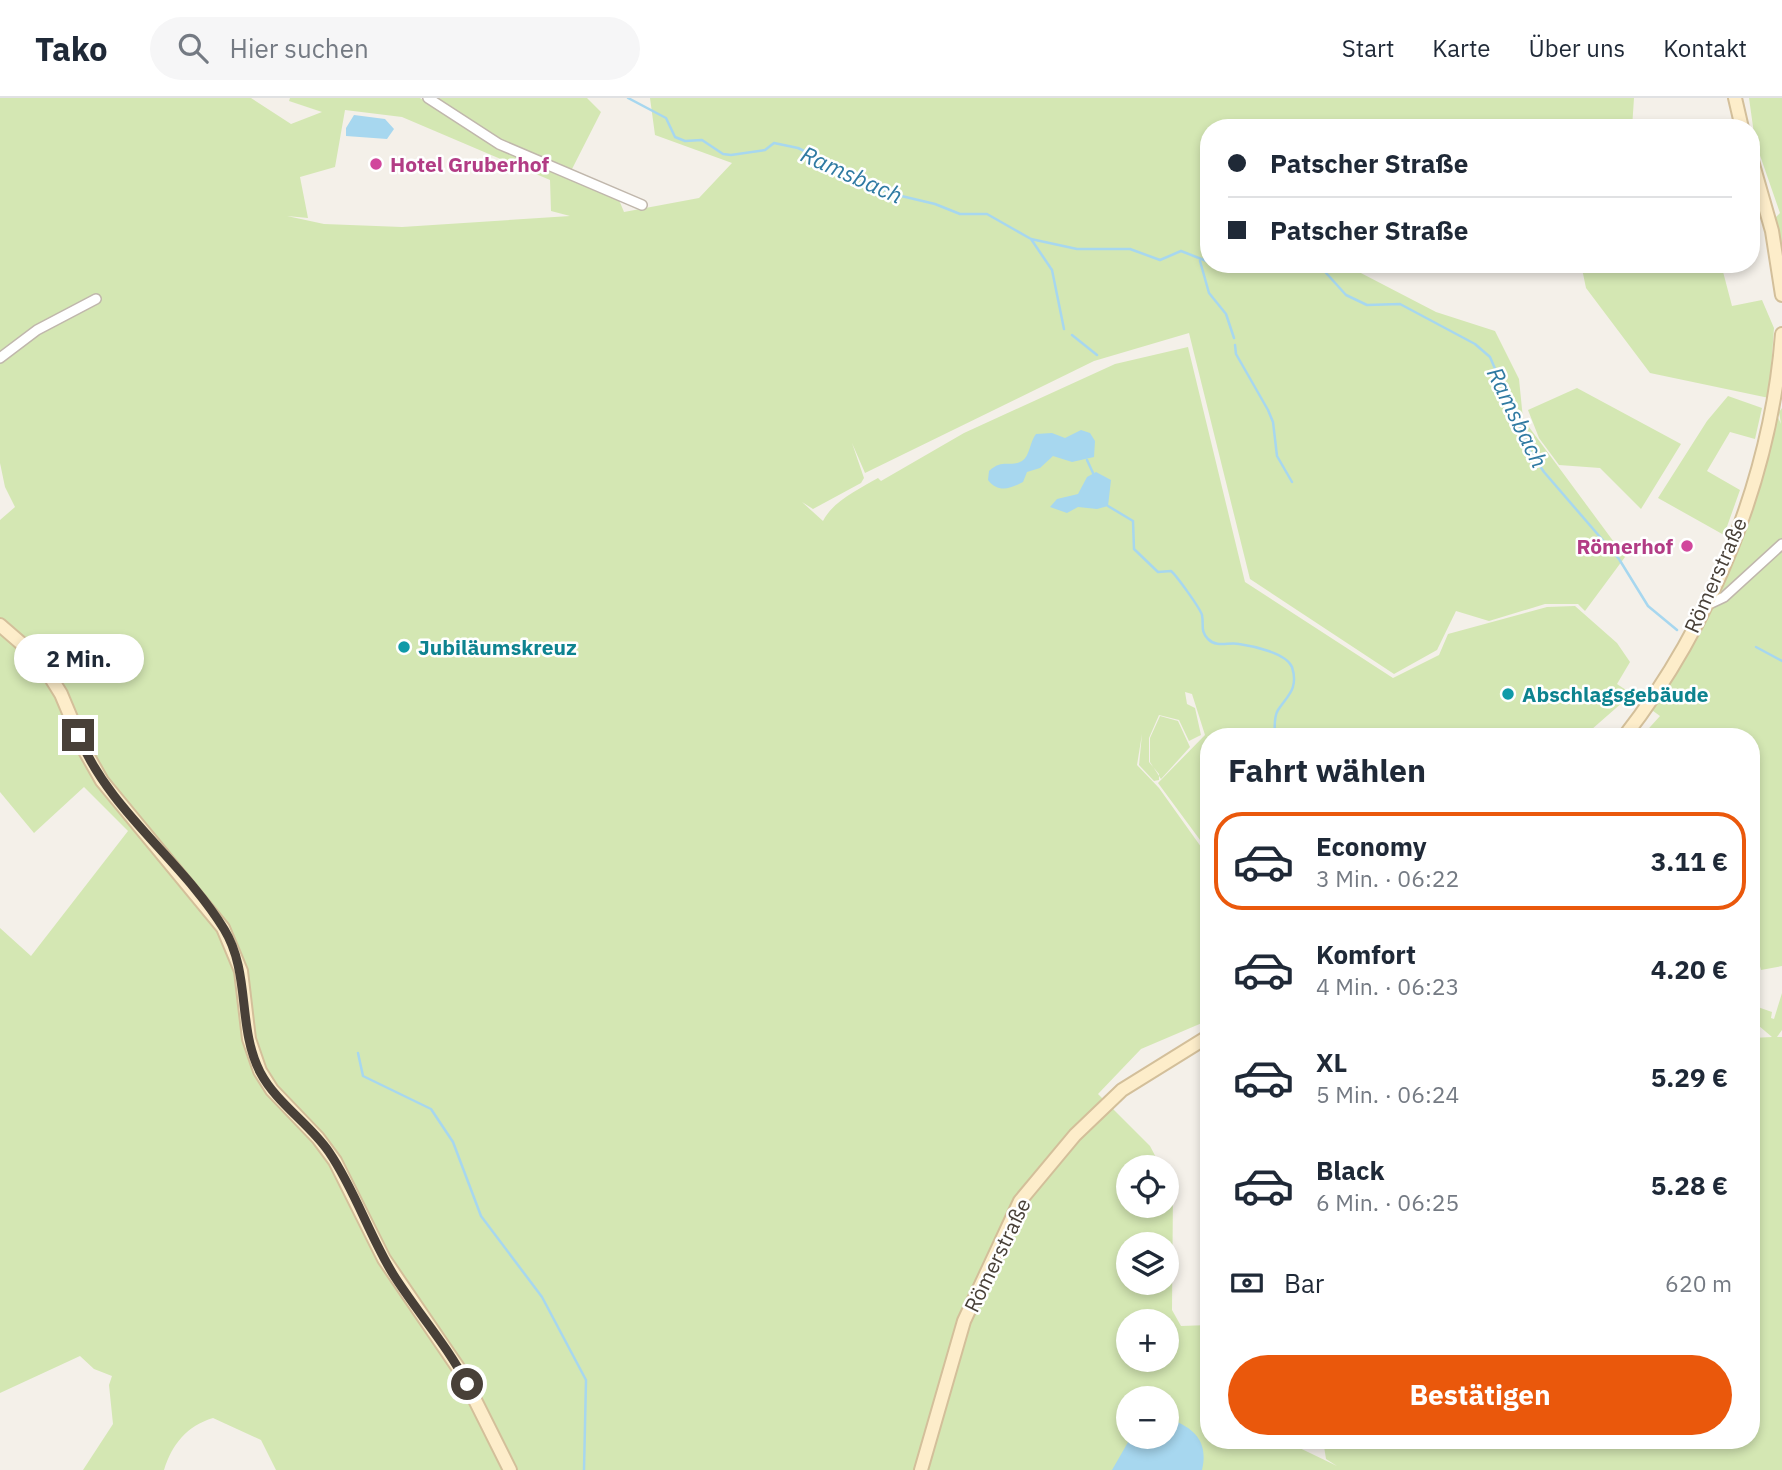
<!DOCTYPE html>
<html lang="de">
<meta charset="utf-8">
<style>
body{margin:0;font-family:"IBM Plex Sans",sans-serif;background:#f6f6f7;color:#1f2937;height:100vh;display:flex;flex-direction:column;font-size:26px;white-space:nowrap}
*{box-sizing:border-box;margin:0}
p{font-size:23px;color:#747a83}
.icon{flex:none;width:38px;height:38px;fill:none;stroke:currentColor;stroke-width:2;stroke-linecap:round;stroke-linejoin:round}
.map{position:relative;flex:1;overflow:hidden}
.drawer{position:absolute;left:1200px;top:630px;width:560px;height:721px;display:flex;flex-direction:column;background:#fff;border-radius:28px;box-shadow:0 4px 10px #0003}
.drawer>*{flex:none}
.banner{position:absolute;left:1200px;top:21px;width:560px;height:154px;border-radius:28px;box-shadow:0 4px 10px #0003;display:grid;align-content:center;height:154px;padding:0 28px;background:#fff}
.fabs{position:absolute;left:1116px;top:1057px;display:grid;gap:14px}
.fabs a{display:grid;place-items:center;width:63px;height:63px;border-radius:50%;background:#fff;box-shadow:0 4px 10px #0003;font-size:35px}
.end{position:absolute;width:32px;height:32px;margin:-16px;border:9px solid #484038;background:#fff;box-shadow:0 0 0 4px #fff}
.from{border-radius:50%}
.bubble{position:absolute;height:49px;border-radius:24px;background:#fff;box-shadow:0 4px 10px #0003;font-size:23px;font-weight:700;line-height:49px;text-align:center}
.banner b{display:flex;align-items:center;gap:24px;height:66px;font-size:26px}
.banner b+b{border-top:2px solid #e0e1e3}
.banner i{width:18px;height:18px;background:#1f2937}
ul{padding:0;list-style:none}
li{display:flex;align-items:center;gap:21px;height:98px;margin:0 14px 10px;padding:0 14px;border:4px solid transparent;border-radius:28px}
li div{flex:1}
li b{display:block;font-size:26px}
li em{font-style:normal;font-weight:700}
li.on{border-color:#ea580c}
li>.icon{width:63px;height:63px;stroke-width:1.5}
h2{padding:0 28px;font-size:32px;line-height:84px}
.pay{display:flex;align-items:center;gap:18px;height:77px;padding:0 28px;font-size:26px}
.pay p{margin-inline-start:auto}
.primary-button{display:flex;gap:14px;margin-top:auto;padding:14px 28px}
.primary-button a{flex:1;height:80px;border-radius:42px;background:#ea580c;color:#fff;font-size:28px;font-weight:700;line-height:80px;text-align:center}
header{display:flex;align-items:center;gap:42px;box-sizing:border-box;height:98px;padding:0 35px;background:#fff;border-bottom:2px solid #e0e1e3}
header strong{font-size:33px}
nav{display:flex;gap:38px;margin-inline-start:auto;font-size:24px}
.search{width:490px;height:63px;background:#f6f6f7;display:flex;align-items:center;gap:18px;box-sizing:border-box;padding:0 24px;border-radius:38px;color:#747a83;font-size:26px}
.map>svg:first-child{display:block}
.green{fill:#d4e7b3;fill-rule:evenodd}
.water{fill:#a7d7ef}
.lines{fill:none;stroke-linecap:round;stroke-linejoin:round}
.stream{stroke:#a7d7ef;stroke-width:2.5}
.street-casing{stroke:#c0b7ac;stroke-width:12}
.secondary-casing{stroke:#d3bf9a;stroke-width:16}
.street{stroke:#fff;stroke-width:9}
.secondary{stroke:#fdedca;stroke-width:12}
.route{stroke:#484038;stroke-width:9}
.hotel-dot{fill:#d1479c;stroke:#fff;stroke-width:2.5}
.culture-dot{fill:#0f9aa8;stroke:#fff;stroke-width:2.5}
.labels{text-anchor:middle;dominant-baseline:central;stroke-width:5;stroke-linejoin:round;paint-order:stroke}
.hotel-label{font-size:21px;font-weight:bold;fill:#b23c85;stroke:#fff;text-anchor:start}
.street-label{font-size:21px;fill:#484038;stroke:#fff}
.culture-label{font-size:21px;font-weight:bold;fill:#0d838f;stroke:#fff;text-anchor:start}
.water-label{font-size:23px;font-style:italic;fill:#2f7aa2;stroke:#fff}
</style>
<header>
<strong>Tako</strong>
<div class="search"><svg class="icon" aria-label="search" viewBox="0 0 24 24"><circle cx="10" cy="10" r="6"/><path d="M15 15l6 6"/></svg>Hier suchen</div>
<nav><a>Start</a><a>Karte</a><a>Über uns</a><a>Kontakt</a></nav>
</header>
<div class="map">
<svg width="1782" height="1372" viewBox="0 0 1782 1372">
<rect width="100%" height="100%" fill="#f4f0e9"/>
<path class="green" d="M 0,0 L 251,0 L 291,26 L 322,14 L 289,3 L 290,0 L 420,0 L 513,56 L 619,102 L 624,114 L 699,100 L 732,65 L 655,37 L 650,0 L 1634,0 L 1632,30 L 1209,30 L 1209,166 L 1358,166 L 1357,173 L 1436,214 L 1495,233 L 1519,281 L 1523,321 L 1625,459 L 1585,513 L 1578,506 L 1545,506 L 1489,523 L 1456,513 L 1437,552 L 1394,576 L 1250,481 L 1189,235 L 1094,263 L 865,375 L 852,345 L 864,380 L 861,385 L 813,411 L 802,404 L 823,423 C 833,403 859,391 878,380 L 881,383 L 964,335 L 1115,266 L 1188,249 L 1245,484 L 1393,580 L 1439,557 L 1448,536 L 1547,509 L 1575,508 L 1617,545 L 1630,564 L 1617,586 L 1632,596 L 1583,639 L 1209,639 L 1209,742 L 1203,746 L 1158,685 L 1205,637 L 1192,596 L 1185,594 L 1187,606 L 1195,610 L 1201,637 L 1189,643 L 1179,622 L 1159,617 L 1149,640 L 1149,664 L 1159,676 L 1159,682 L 1154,683 L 1139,667 L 1142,636 L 1137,667 L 1159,690 L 1209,760 L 1209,922 L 1141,951 L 1098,996 L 1150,1048 L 1161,1069 L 1129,1069 L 1129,1108 L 1167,1108 L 1167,1083 L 1173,1094 L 1172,1212 L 1181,1228 L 1209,1227 L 1209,1342 L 1283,1342 L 1337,1368 L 1326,1361 L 1323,1342 L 1752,1342 L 1752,940 L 1772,939 L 1752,922 L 1752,907 L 1772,914 L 1771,920 L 1774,921 L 1782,895 L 1782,932 L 1777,939 L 1782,939 L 1782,1372 L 276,1372 L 261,1342 L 213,1320 C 187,1328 172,1346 164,1372 L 83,1372 L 113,1326 L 109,1287 L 112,1278 L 94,1271 L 80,1258 L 0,1295 L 0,830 L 31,858 L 128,733 L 84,689 L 34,735 L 0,694 L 0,422 L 15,409 L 5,389 L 0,365 ZM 345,12 L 402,19 L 550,82 L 551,113 L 570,118 L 402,129 L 324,126 L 287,118 L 308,120 L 300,79 L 335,69 ZM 1129,1146 L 1167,1146 L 1167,1185 L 1129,1185 ZM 1129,1223 L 1167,1223 L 1167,1262 L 1129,1262 ZM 1129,1300 L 1167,1300 L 1167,1339 L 1129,1339 Z
M 433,0 L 587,0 L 601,14 L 571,73 L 520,53 Z
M 1749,0 L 1782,0 L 1782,157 L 1775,120 L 1780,115 L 1755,43 Z
M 1581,166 L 1721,166 L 1732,208 L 1762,202 L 1774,230 L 1769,300 L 1650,275 L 1586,190 Z
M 1577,290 L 1681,346 L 1641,411 L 1600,370 L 1559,367 L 1539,340 L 1528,312 Z
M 1728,298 L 1762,310 L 1755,341 L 1730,334 L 1707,373 L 1740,392 L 1724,437 L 1658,400 L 1707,323 Z
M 1782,310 L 1782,868 L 1761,872 L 1752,838 L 1752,639 L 1641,639 L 1660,618 L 1649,610 L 1708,512 L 1749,426 L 1777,317 L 1781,326 L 1779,314 Z
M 1160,618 L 1178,623 L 1190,649 L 1161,681 L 1150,664 L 1150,640 Z"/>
<path class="water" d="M 354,17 L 385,21 L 394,31 L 387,41 L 346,38 L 346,30 Z
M 1081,332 L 1090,335 L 1095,343 L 1094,359 L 1072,364 L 1053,358 L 1040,370 L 1027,374 L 1023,384 C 1010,391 998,395 988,382 L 989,373 C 1003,360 1010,370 1022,363 C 1030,358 1030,343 1036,336 L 1052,335 L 1065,340 Z
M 1096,374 L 1111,382 L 1108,408 L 1097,411 L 1078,409 L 1067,415 L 1050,409 L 1057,401 L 1078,396 L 1087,379 Z
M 1167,1320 C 1193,1329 1209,1342 1202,1372 L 1112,1372 L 1131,1339 L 1167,1339 Z"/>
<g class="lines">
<path class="stream" d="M 628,0 L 666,20 L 675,39 L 685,43 L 702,42 L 723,56 L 731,57 L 765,52 L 774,45 L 798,50 L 893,96 L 935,106 L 960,116 L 987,116 L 1031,141 L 1077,151 L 1130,151 L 1160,162 L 1181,153 L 1209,164
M 1031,141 L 1052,172 L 1064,231
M 1200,163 L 1209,195 L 1226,216 L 1234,240
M 1218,166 L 1232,166
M 1318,166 L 1346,197 L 1367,207 L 1400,206 L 1475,246 L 1490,259 L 1531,355 L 1544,374 L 1619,461 L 1648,508 L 1677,532
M 1072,237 L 1097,257
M 1235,247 L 1236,256 L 1268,312 L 1273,324 L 1277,358 L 1292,384
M 1087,362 L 1093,375
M 1108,408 L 1133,423 L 1134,451 L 1158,474 L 1171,473 C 1176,477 1200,510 1202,517 C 1204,527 1200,533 1208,541 C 1217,550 1228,544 1239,546 C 1253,548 1286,555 1292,569 C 1299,591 1287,598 1278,612 C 1273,620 1275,631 1275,639
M 1756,549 L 1782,563
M 358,955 L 363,978 L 431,1011 L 453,1044 L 481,1118 L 542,1199 L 586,1282 L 584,1372"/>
<g class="street-casing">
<path id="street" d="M 428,0 L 499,46 L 642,107
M 0,260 L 37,232 L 96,201
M 1707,507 L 1724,499 L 1782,446"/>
</g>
<g class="secondary-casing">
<path id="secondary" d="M 1735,0 L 1742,30
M 1752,63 L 1772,133 L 1782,197
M 0,527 L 30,553 L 48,575 L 61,596 L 85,653 L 102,683 L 223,830 L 241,873 L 249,941 L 260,973 L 272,992 L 318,1040 L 335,1063 L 384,1161 L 461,1274 L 510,1372
M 1624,639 C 1712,526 1771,379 1782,236
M 921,1372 L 964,1223 L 1020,1103 L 1075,1037 L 1122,992 L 1209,938"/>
</g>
<use href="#street" class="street"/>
<use href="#secondary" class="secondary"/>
</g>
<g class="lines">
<path class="route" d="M 78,637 C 109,713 182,762 224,831 C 251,875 237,929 260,974 C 277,1006 309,1025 329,1054 C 355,1092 369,1137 393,1176 C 417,1214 447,1247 467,1286"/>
</g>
<g class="hotel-dot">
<circle cx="376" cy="66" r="7"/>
<circle cx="1687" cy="448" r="7"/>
</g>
<g class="culture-dot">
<circle cx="404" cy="549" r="7"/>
<circle cx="1508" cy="596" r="7"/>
</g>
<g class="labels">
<g class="hotel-label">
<text x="390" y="66">Hotel Gruberhof</text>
<text x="1673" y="448" text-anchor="end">Römerhof</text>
</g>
<g class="street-label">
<text transform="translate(1715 477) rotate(-66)">Römerstraße</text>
<text transform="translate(997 1157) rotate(-64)">Römerstraße</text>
</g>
<g class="culture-label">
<text x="418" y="549">Jubiläumskreuz</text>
<text x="1522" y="596">Abschlagsgebäude</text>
</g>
<g class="water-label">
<text transform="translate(852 76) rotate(24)">Ramsbach</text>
<text transform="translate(1518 319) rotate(64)">Ramsbach</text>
</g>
</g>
</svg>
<div class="fabs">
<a><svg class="icon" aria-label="locate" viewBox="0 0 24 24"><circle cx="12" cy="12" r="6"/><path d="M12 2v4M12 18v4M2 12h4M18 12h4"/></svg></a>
<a><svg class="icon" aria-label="layers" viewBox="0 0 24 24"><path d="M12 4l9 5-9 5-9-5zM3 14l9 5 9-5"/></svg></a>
<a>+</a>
<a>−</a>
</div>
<i class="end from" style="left:467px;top:1286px"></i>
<i class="end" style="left:78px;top:637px"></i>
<div class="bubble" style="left:14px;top:536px;width:130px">2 Min.</div>
<div class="banner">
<b><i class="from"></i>Patscher Straße</b>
<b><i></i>Patscher Straße</b>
</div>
<section class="drawer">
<h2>Fahrt wählen</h2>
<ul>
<li class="on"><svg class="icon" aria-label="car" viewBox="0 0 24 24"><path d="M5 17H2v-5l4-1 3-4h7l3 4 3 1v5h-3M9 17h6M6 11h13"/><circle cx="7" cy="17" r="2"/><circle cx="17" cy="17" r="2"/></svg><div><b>Economy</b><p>3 Min. · 06:22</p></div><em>3.11 €</em></li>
<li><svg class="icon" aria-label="car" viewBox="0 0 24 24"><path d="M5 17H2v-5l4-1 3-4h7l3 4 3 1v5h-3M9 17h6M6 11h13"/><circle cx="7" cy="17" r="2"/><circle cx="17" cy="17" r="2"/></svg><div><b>Komfort</b><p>4 Min. · 06:23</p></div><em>4.20 €</em></li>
<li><svg class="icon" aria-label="car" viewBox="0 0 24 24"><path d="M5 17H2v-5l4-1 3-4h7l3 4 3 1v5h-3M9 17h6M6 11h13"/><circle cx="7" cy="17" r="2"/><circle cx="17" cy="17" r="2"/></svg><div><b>XL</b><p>5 Min. · 06:24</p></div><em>5.29 €</em></li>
<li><svg class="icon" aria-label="car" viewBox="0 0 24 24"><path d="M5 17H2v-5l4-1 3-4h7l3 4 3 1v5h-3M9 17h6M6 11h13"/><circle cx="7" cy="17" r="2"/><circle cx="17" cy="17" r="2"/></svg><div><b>Black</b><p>6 Min. · 06:25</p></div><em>5.28 €</em></li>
</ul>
<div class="pay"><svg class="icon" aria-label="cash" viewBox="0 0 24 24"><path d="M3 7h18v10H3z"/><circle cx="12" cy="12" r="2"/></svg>Bar<p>620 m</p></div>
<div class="primary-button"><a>Bestätigen</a></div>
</section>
</div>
